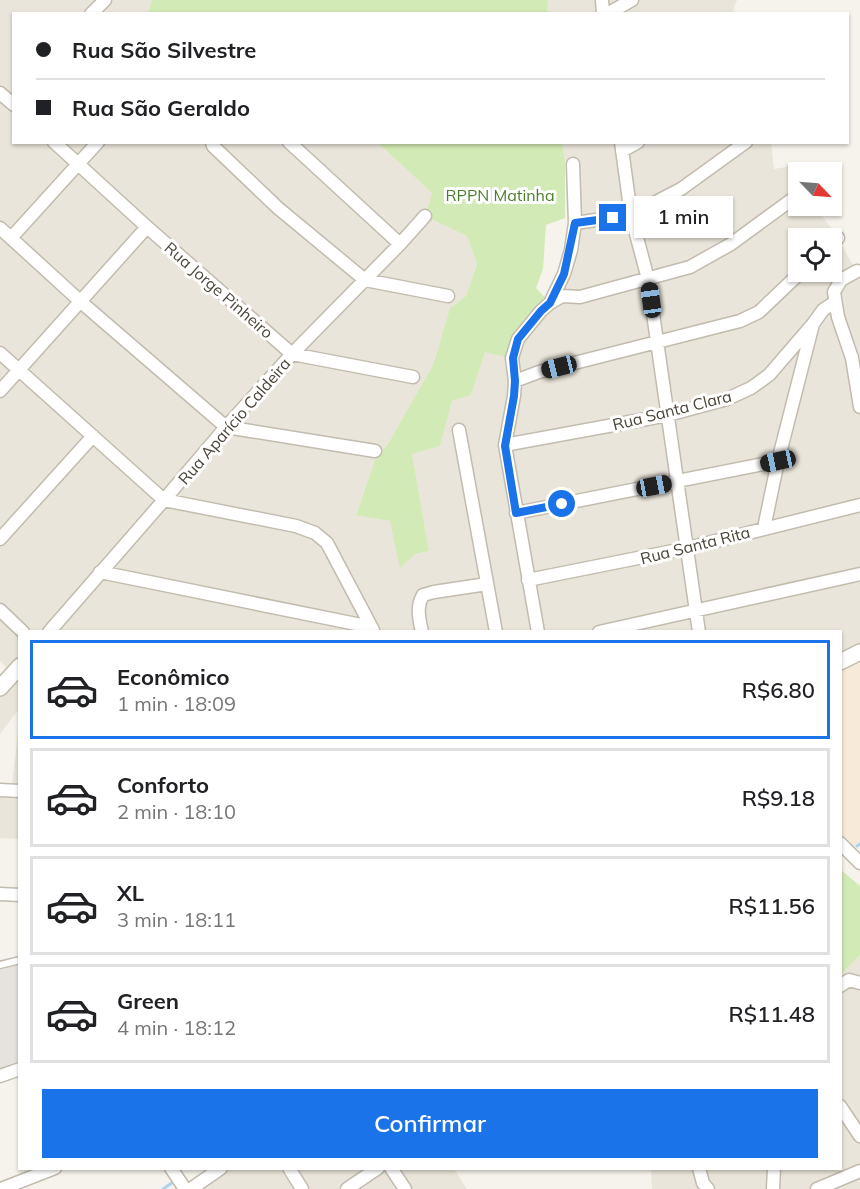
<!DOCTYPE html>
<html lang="pt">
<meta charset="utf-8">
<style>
body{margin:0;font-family:Mulish,sans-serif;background:#f6f6f6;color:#202124;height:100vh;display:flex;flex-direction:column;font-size:22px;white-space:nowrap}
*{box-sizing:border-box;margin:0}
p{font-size:20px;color:#757577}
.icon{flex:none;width:33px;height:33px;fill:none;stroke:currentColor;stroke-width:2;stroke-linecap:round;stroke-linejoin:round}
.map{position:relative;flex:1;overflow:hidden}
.sheet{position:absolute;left:18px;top:630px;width:824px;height:540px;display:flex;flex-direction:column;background:#fff;border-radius:0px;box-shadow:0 2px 4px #0004}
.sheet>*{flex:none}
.hud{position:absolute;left:12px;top:12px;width:837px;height:132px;border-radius:0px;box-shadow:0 2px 4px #0004;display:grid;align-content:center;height:132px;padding:0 24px;background:#fff}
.needle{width:39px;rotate:115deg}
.controls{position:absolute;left:788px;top:162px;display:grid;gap:12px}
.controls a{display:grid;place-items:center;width:54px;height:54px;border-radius:0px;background:#fff;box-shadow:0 2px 4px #0004;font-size:30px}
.end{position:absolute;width:27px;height:27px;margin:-14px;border:8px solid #1a73e8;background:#fff;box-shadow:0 0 0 3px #fff}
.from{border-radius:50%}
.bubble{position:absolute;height:42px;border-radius:0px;background:#fff;box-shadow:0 2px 4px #0004;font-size:20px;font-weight:600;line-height:42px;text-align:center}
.car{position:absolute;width:18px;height:36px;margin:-18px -9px;border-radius:8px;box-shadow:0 0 4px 2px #0007;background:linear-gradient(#222 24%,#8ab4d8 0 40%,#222 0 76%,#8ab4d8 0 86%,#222 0)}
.hud b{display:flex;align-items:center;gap:21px;height:57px;font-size:22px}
.hud b+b{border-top:2px solid #e0e0e0}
.hud i{width:15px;height:15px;background:#202124}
ul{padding:10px 0 0;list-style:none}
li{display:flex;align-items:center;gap:18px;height:99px;margin:0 12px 9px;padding:0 12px;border:3px solid #e0e0e0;border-radius:0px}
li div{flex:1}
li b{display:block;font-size:22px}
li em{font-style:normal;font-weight:600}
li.active{border-color:#1a73e8}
li>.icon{width:54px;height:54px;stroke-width:1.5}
.button{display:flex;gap:12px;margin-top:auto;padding:12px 24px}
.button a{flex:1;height:69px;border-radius:0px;background:#1a73e8;color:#fff;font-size:24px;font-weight:600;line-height:69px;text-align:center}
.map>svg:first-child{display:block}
.residential{fill:#eae5da;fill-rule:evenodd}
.commercial{fill:#f7ead8}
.industrial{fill:#e6e2dd}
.green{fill:#d2eab5}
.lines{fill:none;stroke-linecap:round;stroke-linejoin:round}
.stream{stroke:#a9d4f2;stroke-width:3}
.service-casing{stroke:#c2bbae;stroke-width:9}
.minor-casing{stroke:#c2bbae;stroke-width:15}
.tertiary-casing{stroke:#c2bbae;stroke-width:18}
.service{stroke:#fff;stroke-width:6}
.minor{stroke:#fff;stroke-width:12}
.tertiary{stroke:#fff;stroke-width:15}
.route{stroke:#1a73e8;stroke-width:8}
.labels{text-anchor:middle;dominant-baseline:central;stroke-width:6;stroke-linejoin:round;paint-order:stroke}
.park-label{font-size:16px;fill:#4a7f2a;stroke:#fff}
.street-label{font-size:16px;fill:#4b4439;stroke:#fff}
</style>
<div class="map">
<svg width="860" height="1189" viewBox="0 0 860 1189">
<rect width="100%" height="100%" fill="#f6f3ec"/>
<path class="residential" d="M 0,0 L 152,0 L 148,13 L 14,14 L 14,142 L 378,143 L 432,193 L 425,216 L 467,236 L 477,264 L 466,296 L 450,308 L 433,365 L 389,442 L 375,460 L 356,514 L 390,521 L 415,554 L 429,551 L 412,454 L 440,446 L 452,401 L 471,395 L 485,352 L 541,311 L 571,250 L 573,164 L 565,161 L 562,143 L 771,143 L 774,169 L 792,166 L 798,180 L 798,206 L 815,206 L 838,238 L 860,278 L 860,652 L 840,662 L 840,632 L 20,632 L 19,709 L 0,734 L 0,688 L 13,674 L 0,661 ZM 798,238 L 831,238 L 831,272 L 798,272 Z
M 548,0 L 737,0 L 732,13 L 547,14 Z
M 19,725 L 19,786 L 12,785 Z
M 0,797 L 19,798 L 18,839 L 0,838 Z
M 860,955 L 860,1189 L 652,1189 L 651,1169 L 840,1168 L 840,975 Z
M 231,1168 L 280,1169 L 293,1189 L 201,1189 Z
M 298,1169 L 368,1169 L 341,1189 L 310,1189 Z
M 398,1169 L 454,1169 L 467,1189 L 412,1189 Z
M 386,1170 L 398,1189 L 359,1189 Z"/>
<path class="commercial" d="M 860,652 L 860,844 L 848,851 L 840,843 L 840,662 Z"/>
<path class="industrial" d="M 19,964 L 19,1061 L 0,1068 L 0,970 Z"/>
<path class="green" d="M 152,0 L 548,0 L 547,14 L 148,13 Z
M 378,143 L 562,143 L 565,161 L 565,218 L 546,225 L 543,269 L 536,288 L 550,303 L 541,311 L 512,358 L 485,352 L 471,395 L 452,401 L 440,446 L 412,454 L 429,551 L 415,554 L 400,568 L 390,521 L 356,515 L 375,460 L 389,442 L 433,365 L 450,308 L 466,296 L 477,264 L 467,236 L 425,216 L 432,193 Z
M 840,869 L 860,886 L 860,955 L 840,975 Z"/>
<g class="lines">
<path class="stream" d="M 857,846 L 860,844
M 163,1189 L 176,1180"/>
<g class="service-casing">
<path id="service" d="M 0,965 L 20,960"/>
</g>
<g class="minor-casing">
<path id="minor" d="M 602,0 L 603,14
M 91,14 L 105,0
M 607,14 L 632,0
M 0,93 L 14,105
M 54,142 L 147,227 L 292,354 L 413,377
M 212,142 L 213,146 L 278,208 L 365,280 L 448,296
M 289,142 L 400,244
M 621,142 L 631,215 L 648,279 L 699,632
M 622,151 L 638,142
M 575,223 L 631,215 L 681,189 L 746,142
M 0,228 L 81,302 L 226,427 L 375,451
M 11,238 L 98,142
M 831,244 L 838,238
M 857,271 L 841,280 L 834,292 L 838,317 L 852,358 L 860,407
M 550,303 L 562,296 L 580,297 L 690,267 L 731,244 L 798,195
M 0,353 L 164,500
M 515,381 L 539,372 L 740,321 L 759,312 L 801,272
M 0,391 L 147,227
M 459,430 L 496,632
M 505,445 L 668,415 L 727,399 L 751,388 L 769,375 L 813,324
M 164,500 L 296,526 L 315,533 L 327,543 L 373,630
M 516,513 L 778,461
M 764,528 L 778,461 L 813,324 L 823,310 L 835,302
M 0,539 L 93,436
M 100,572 L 371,627
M 528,580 L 688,548 L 860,505
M 0,610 L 23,632
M 49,632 L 164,500 L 226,427 L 292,354 L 400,244 L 425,216
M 422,632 C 419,618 416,607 423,595 L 434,592 L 487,584
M 538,632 L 505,445 L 514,396 L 515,381 L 512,358 L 518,339 L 541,311 L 550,303 L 564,274 L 571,250 L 575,223 L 573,164
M 599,632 L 860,574
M 0,790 L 20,791
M 840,843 L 860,863
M 0,894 L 20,895
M 840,986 L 849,980 L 860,983
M 0,1076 L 20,1069
M 840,1106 L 860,1136
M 171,1168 L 185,1189
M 289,1168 L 302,1189
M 391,1168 L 405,1189
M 699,1168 L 703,1183 L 708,1189
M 1,1189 L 55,1168
M 191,1189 L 221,1168
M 347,1189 L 378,1168
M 773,1189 L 774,1168
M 817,1189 L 860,1171"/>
</g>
<g class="tertiary-casing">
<path id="tertiary" d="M 840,662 L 860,652
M 0,688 L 20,666"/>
</g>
<use href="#service" class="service"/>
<use href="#minor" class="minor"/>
<use href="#tertiary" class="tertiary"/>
</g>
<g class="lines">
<path class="route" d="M 562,504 L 516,513 L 505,446 L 514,396 L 515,381 L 513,358 L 518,339 L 541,311 L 550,303 L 564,274 L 575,223 L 613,218"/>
</g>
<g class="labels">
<g class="park-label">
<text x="500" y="195">RPPN Matinha</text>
</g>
<g class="street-label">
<text transform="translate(219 290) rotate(41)">Rua Jorge Pinheiro</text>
<text transform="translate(672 410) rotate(-14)">Rua Santa Clara</text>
<text transform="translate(234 421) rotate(-49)">Rua Aparício Caldeira</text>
<text transform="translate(695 545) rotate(-14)">Rua Santa Rita</text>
</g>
</g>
</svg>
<div class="controls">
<a><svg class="needle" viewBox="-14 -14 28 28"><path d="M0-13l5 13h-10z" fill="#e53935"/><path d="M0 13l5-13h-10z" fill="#757577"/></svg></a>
<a><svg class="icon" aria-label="locate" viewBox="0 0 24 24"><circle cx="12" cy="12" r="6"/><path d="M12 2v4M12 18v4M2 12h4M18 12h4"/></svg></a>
</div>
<i class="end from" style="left:562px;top:504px"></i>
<i class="end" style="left:613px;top:218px"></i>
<div class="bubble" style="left:634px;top:196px;width:99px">1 min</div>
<i class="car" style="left:651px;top:300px;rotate:352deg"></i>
<i class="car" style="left:559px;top:367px;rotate:256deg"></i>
<i class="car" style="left:778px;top:461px;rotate:258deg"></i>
<i class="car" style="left:654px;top:486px;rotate:79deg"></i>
<div class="hud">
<b><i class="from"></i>Rua São Silvestre</b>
<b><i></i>Rua São Geraldo</b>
</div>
<section class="sheet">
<ul>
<li class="active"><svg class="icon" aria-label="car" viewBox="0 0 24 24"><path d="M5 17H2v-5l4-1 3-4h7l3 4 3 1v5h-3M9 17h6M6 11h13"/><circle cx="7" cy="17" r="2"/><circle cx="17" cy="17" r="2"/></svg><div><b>Econômico</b><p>1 min · 18:09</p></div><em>R$6.80</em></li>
<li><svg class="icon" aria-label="car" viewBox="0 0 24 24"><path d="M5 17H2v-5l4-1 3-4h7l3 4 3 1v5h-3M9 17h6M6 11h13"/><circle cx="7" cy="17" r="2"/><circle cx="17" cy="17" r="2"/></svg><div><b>Conforto</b><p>2 min · 18:10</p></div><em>R$9.18</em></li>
<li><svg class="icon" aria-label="car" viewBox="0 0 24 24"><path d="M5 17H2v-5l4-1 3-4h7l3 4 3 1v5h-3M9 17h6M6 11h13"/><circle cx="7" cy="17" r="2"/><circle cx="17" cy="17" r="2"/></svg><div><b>XL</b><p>3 min · 18:11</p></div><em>R$11.56</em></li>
<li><svg class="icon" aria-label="car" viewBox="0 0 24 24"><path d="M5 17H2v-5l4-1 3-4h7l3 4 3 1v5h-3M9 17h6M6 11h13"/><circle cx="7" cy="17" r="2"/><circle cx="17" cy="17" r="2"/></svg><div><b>Green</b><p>4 min · 18:12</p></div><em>R$11.48</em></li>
</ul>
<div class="button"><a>Confirmar</a></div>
</section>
</div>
